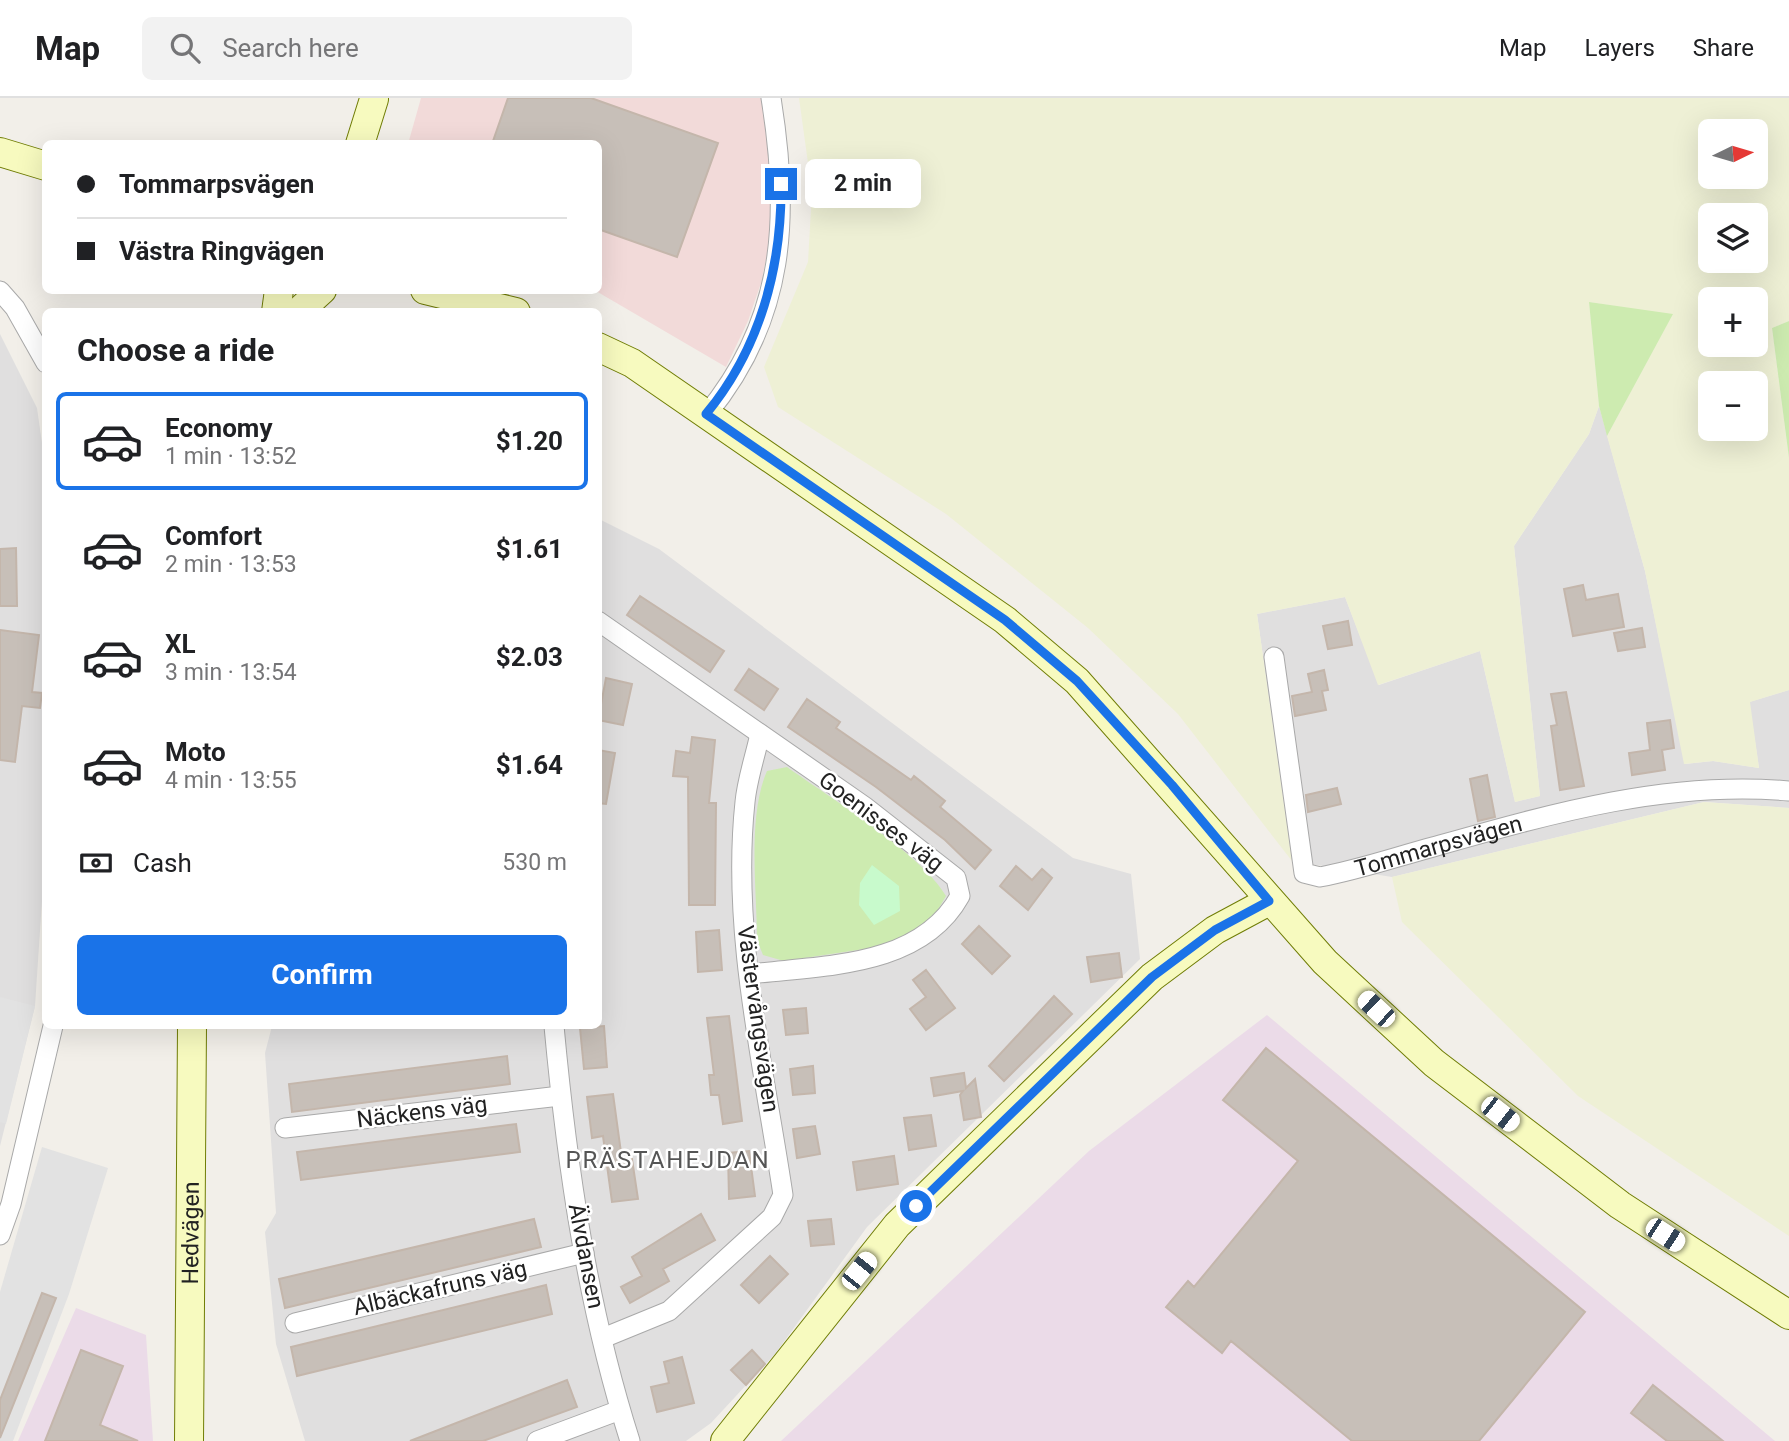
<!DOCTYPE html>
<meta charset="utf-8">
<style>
body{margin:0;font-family:Roboto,sans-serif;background:#f2f2f2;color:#202124;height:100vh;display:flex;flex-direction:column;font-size:26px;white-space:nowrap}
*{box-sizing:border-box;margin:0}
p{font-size:23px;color:#757577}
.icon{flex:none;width:38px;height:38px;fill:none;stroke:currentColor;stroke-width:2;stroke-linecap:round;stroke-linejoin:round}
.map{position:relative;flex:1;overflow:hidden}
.side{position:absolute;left:42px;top:210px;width:560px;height:721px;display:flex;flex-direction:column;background:#fff;border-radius:10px;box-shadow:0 7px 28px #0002}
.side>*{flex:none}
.top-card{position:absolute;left:42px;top:42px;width:560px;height:154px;border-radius:10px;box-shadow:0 7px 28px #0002;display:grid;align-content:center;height:154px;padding:0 35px;background:#fff}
.needle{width:46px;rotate:85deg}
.buttons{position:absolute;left:1698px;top:21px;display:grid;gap:14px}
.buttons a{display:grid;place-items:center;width:70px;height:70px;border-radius:10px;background:#fff;box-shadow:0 7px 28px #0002;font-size:35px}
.end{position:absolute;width:32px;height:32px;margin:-16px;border:9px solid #1a73e8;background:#fff;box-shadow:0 0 0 4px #fff}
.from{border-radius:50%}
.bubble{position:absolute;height:49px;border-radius:10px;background:#fff;box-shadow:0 7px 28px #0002;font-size:23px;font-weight:700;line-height:49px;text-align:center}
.car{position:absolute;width:21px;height:42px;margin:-21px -10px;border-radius:9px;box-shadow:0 0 5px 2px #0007;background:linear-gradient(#fff 24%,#345 0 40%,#fff 0 76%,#345 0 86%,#fff 0)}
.top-card b{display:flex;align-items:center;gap:24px;height:66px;font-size:26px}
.top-card b+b{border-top:2px solid #e0e0e0}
.top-card i{width:18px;height:18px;background:#202124}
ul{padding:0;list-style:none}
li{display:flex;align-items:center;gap:21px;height:98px;margin:0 14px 10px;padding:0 21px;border:4px solid transparent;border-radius:10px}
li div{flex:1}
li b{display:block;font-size:26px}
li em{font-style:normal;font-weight:700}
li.active{border-color:#1a73e8}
li>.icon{width:63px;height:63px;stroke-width:1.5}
h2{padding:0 35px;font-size:32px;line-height:84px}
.pay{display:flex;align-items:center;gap:18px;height:77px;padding:0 35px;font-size:26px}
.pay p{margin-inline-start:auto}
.cta{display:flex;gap:14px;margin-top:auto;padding:14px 35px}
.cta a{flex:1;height:80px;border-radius:10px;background:#1a73e8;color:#fff;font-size:28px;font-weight:700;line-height:80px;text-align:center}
header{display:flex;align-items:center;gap:42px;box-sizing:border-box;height:98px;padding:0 35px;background:#fff;border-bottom:2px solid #e0e0e0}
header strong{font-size:33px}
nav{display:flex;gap:38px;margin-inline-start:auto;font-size:24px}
.search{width:490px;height:63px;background:#f2f2f2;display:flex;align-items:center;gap:18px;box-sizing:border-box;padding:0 24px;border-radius:10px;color:#757577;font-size:26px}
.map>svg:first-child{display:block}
.residential{fill:#e0dfdf}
.commercial{fill:#f2dad9}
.industrial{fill:#ebdbe8}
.farmland{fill:#eef0d5;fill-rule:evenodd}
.grass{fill:#cdebb0}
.park{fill:#c8facc}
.parking{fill:#e2e2e2}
.building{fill:#c7bfb8;stroke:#c4b6ab;stroke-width:2}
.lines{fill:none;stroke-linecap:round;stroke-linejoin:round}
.street-casing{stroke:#a9a9a9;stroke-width:21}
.secondary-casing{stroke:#707d05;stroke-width:30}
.street{stroke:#fff;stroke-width:19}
.secondary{stroke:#f7fabf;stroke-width:28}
.route{stroke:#1a73e8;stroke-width:9}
.labels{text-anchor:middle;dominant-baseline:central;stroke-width:5;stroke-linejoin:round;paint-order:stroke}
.street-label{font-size:23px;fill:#222;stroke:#fff}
.neighbourhood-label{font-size:24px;letter-spacing:2px;fill:#555;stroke:#fff}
</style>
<header>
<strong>Map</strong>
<div class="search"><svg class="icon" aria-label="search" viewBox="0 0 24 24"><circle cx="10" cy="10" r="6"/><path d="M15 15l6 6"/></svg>Search here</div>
<nav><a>Map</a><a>Layers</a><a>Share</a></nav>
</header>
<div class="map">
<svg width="1789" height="1343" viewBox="0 0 1789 1343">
<rect width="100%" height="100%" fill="#f2efe9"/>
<path class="residential" d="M 0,236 L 37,310 L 46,373 L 45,758 L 35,908 L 0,1048 Z
M 1599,308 L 1645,473 L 1685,666 L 1713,663 L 1759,670 L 1749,604 L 1789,592 L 1789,710 L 1704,704 L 1392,779 L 1292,763 L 1257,516 L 1345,499 L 1379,587 L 1480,553 L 1515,704 L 1540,698 L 1514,448 L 1589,336 Z
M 599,421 L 659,451 L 1073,760 L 1131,776 L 1140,861 L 867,1129 L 775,1256 L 711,1325 L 686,1343 L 305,1343 L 276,1246 L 265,1134 L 276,1115 L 265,955 L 272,928 L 598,928 Z"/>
<path class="commercial" d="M 421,0 L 761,0 L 773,67 L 772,133 L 761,185 L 748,223 L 726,269 L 596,193 L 598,46 L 408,46 Z"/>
<path class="industrial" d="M 1267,917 L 1775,1343 L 781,1343 L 1089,1053 Z
M 76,1210 L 146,1237 L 153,1343 L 18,1343 Z"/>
<path class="farmland" d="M 799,0 L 1789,0 L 1789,223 L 1772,230 L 1789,360 L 1789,592 L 1750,604 L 1759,670 L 1713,663 L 1684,666 L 1645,473 L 1607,338 L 1672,217 L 1589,204 L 1599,308 L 1589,336 L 1514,448 L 1540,698 L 1515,704 L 1480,553 L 1378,587 L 1345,499 L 1257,516 L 1292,763 L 1178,616 L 1088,530 L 946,416 L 778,309 L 764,269 L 808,164 L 812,94 ZM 1710,33 L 1755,33 L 1755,79 L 1710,79 ZM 1710,117 L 1755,117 L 1755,163 L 1710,163 ZM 1710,201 L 1755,201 L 1755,247 L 1710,247 ZM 1710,285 L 1755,285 L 1755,331 L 1710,331 Z
M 1704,704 L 1789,710 L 1789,1138 L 1578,998 L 1402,824 L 1392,779 Z"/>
<path class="grass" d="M 1589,204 L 1673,216 L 1607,338 L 1599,308 Z
M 1789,223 L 1789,360 L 1772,230 Z
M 787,669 C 829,699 922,756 946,798 L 935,817 L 910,835 L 878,849 L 784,863 L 763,857 L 757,842 C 757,792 747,719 767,673 Z"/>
<path class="park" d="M 872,767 L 899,788 L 900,813 L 874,827 L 859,807 L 860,785 Z"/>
<path class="parking" d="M 0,899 L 35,908 L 6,1026 L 0,1024 Z
M 42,1049 L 108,1070 L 69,1196 L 13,1343 L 0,1343 L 0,1194 Z"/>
<path class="building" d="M 508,0 L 591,0 L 718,45 L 677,159 L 598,131 L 598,46 L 492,46 Z
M 16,450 L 17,508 L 0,508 L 0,451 Z
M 1583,487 L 1586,502 L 1618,496 L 1624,529 L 1573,538 L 1564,491 Z
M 640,498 L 724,553 L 710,574 L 627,517 Z
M 1348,523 L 1352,547 L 1328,551 L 1323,528 Z
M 1642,530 L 1645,549 L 1618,553 L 1614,535 Z
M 0,532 L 39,537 L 32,594 L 42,595 L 40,610 L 22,608 L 15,664 L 0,662 Z
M 749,571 L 778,591 L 764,612 L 735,592 Z
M 1324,572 L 1328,592 L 1322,593 L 1326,612 L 1295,618 L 1292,598 L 1312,594 L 1308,576 Z
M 606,580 L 632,586 L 623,627 L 598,622 Z
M 1566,594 L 1584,688 L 1560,692 L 1551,628 L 1557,627 L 1551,596 Z
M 807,601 L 840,624 L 836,630 L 911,682 L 914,678 L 945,703 L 940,709 L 991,752 L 975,771 L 945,742 L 876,689 L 788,629 Z
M 1670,622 L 1674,650 L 1662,652 L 1665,672 L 1632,677 L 1629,655 L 1650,652 L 1647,625 Z
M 692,639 L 715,642 L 709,705 L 716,705 L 715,807 L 689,807 L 688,679 L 673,678 L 676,653 L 690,655 Z
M 598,652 L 615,655 L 606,706 L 598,705 Z
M 1487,677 L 1495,719 L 1478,723 L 1470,681 Z
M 1337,690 L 1341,706 L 1308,714 L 1306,697 Z
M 1016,768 L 1032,782 L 1042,771 L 1052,780 L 1028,812 L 1000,788 Z
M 979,828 L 1010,858 L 992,876 L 962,846 Z
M 719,832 L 722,872 L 698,874 L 696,834 Z
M 1119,855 L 1122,879 L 1091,884 L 1087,859 Z
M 926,872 L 955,910 L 926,932 L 910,911 L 926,899 L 913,882 Z
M 1054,898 L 1072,916 L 1004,983 L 989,968 Z
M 806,910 L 808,935 L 786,937 L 783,912 Z
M 729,918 L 742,1023 L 723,1026 L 719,997 L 711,997 L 709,977 L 714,977 L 707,920 Z
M 604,928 L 607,969 L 584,971 L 580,930 Z
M 1266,950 L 1585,1214 L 1479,1343 L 1352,1343 L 1231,1243 L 1222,1255 L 1166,1209 L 1188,1183 L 1194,1189 L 1298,1063 L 1223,1002 Z
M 507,958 L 510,986 L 292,1014 L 289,986 Z
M 813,968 L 815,995 L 793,997 L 790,971 Z
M 964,975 L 966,990 L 975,981 L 981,1019 L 964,1022 L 960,997 L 963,993 L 934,998 L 931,980 Z
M 613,996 L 622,1062 L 632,1061 L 638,1101 L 612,1104 L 603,1038 L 592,1040 L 587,999 Z
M 931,1017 L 936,1048 L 909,1052 L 904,1020 Z
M 516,1026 L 520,1054 L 301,1082 L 297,1054 Z
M 815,1028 L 820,1056 L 797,1060 L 793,1031 Z
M 749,1053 L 755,1098 L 729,1101 L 728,1055 Z
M 894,1058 L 898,1086 L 857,1092 L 853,1064 Z
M 701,1116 L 715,1142 L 663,1171 L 669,1183 L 630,1205 L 621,1189 L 642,1178 L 632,1159 Z
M 534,1121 L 541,1149 L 285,1210 L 279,1181 Z
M 831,1121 L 834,1146 L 811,1148 L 808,1123 Z
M 770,1158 L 788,1176 L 759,1205 L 741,1187 Z
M 546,1187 L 552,1216 L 297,1278 L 291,1249 Z
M 42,1195 L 56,1200 L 0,1340 L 0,1302 Z
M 81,1252 L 123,1268 L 100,1327 L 138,1343 L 45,1343 Z
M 752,1252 L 765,1266 L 746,1287 L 731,1272 Z
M 682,1259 L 694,1305 L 657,1314 L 651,1289 L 669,1285 L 664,1264 Z
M 567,1282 L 577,1309 L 483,1343 L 410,1343 Z
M 1653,1287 L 1723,1343 L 1667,1343 L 1631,1315 Z"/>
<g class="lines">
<g class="street-casing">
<g id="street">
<path d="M 0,193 L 15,210 L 46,265"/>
<path d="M 707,316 C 786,220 790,117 771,0"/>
<path d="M 598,523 L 864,708 L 956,780 L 960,798 C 920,870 823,867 751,876"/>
<path id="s1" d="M 1274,559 L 1304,775 L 1320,779 C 1358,772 1396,759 1433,749 C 1550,716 1667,682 1789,693"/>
<path d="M 554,928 C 567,1068 587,1208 630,1343"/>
<path d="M 285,1030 L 560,998"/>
<path d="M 0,1137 L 11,1106 L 53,928"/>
<path d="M 295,1225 L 584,1155"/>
<path d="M 603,1240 L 669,1213 L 772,1119 L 783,1097 C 764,969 731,834 745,704 C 747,682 755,659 760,636"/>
<path d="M 537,1343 L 620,1312"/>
</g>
</g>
<g class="secondary-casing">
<g id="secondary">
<path d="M 360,46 L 374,1"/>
<path d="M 0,54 L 46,68"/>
<path d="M 425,192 L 516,214"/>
<path d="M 276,214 L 279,192"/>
<path d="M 298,214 L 322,192"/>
<path d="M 598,249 L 632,265 L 1005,522 L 1077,583 L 1325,864 L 1434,965 L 1620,1107 L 1789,1217"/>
<path id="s2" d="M 189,1343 L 192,928"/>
<path d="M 725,1343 L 897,1127 L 1152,879 L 1215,832 L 1269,803"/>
</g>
</g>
<use href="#street" class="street"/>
<use href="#secondary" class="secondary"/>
</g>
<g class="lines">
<path class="route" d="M 781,86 C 782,169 760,251 706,316 L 1005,522 L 1077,583 L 1172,687 L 1269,803 L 1215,832 L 1152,879 L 916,1108"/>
</g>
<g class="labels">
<g class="street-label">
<text transform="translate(881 724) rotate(37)">Goenisses väg</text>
<text stroke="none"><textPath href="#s1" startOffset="357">Tommarpsvägen</textPath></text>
<text transform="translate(758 921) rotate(82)">Västervångsvägen</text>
<text transform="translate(422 1014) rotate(-7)">Näckens väg</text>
<text stroke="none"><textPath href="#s2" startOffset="208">Hedvägen</textPath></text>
<text transform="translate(586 1158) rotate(79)">Älvdansen</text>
<text transform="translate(440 1190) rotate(-13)">Albäckafruns väg</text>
</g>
<g class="neighbourhood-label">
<text x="668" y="1062">PRÄSTAHEJDAN</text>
</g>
</g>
</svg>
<div class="buttons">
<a><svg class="needle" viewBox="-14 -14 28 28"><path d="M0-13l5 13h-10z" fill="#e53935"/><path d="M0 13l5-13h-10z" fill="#757577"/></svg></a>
<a><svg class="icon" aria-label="layers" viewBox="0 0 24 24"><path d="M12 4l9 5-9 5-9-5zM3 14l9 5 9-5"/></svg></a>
<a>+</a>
<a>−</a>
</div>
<i class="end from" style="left:916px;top:1108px"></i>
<i class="end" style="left:781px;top:86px"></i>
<div class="bubble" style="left:805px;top:61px;width:116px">2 min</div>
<i class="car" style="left:1376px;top:911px;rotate:313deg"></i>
<i class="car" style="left:1500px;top:1016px;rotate:128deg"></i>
<i class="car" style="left:1665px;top:1137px;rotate:123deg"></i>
<i class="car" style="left:859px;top:1173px;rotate:39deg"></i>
<div class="top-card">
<b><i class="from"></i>Tommarpsvägen</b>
<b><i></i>Västra Ringvägen</b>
</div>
<section class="side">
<h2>Choose a ride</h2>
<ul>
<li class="active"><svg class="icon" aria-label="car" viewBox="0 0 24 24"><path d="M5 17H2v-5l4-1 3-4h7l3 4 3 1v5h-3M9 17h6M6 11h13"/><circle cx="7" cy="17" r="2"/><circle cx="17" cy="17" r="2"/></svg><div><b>Economy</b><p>1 min · 13:52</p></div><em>$1.20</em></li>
<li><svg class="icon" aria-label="car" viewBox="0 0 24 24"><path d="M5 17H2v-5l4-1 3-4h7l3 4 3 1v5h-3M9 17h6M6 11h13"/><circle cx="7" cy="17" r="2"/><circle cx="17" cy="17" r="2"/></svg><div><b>Comfort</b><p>2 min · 13:53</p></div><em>$1.61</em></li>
<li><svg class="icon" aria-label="car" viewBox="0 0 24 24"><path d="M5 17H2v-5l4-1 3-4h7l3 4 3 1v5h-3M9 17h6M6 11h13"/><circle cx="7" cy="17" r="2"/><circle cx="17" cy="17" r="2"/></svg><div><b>XL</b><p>3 min · 13:54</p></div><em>$2.03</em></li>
<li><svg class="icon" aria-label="car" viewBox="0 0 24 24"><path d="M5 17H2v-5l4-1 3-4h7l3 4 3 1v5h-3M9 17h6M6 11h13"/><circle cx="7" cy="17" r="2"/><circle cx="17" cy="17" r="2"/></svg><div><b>Moto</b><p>4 min · 13:55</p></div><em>$1.64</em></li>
</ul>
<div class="pay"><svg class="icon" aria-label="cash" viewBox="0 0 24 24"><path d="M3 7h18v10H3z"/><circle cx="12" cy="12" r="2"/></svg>Cash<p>530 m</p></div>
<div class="cta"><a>Confirm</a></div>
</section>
</div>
